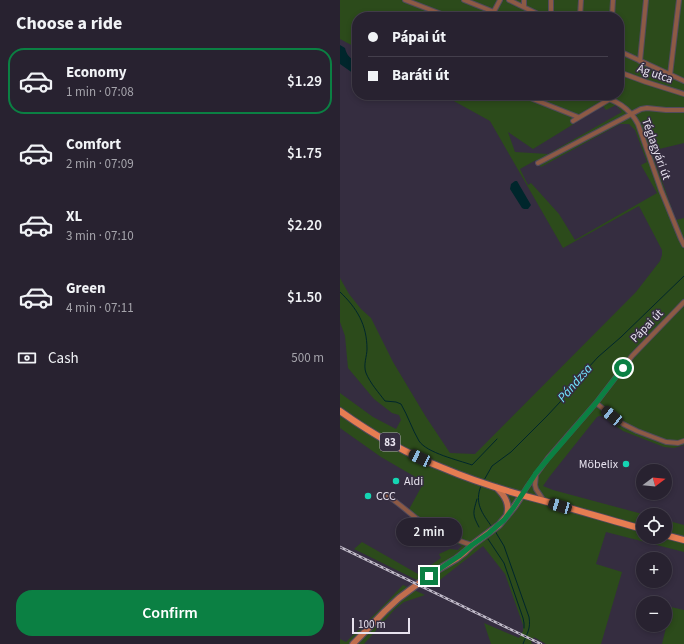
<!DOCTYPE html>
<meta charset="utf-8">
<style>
body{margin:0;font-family:"Source Sans 3",sans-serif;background:#302a38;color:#f1f3f6;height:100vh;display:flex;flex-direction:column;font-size:15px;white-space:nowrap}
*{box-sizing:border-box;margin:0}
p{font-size:13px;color:#a5a4ab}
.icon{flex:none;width:22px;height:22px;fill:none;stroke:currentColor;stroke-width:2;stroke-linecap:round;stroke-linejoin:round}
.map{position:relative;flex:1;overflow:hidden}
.drawer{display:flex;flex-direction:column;background:#282230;width:340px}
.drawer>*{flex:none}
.banner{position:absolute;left:12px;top:12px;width:272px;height:88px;border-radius:16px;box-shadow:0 2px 6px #0003,0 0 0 1px #443f4c;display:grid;align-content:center;height:88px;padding:0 16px;background:#282230}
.needle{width:26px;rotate:74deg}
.fabs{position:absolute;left:296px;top:464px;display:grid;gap:8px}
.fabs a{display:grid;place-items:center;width:36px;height:36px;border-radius:50%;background:#282230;box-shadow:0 2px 6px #0003,0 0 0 1px #443f4c;font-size:20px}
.scale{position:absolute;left:12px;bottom:10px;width:58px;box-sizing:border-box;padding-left:4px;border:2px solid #e7e2ee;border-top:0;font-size:11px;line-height:14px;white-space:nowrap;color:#e7e2ee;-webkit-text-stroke:3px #352d40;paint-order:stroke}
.end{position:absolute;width:18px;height:18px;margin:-9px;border:5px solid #0b8043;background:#fff;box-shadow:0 0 0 2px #fff}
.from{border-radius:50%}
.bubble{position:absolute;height:28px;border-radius:14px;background:#282230;box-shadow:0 2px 6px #0003,0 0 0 1px #443f4c;font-size:13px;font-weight:600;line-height:28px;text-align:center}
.car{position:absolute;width:12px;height:24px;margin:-12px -6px;border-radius:5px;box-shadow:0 0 3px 1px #0007;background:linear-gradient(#222 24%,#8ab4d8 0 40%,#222 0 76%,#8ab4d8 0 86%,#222 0)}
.banner b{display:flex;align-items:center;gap:14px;height:38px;font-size:15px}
.banner b+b{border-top:1px solid #443f4c}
.banner i{width:10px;height:10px;background:#f1f3f6}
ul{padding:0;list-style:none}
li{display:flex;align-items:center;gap:12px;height:66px;margin:0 8px 6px;padding:0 8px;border:2px solid transparent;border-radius:16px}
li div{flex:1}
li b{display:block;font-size:15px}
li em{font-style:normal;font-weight:600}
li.active{border-color:#0b8043}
li>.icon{width:36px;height:36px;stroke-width:1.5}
h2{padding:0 16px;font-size:18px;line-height:48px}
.pay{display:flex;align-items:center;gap:10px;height:44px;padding:0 16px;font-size:15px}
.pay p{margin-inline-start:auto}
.button{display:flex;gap:8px;margin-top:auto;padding:8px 16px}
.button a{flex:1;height:46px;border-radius:16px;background:#0b8043;color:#fff;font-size:16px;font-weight:600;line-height:46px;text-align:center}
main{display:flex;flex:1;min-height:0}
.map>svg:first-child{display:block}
.green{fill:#2c4b1b;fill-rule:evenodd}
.water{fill:#00262c}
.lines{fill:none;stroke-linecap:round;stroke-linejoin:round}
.stream{stroke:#00262c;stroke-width:1}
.street-casing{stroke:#514a5c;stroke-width:6}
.secondary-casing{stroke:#514a5c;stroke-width:8}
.primary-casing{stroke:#514a5c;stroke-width:8}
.street{stroke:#8d5a45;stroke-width:4}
.secondary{stroke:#c06e4d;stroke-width:5.5}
.primary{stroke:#e67d52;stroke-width:6}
.rail-casing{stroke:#c1bbc9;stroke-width:2.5}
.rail{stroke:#352d40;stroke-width:1;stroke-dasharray:3;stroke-linecap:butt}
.route{stroke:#0b8043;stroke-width:5}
.poi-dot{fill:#15d5b3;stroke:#352d40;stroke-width:1.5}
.labels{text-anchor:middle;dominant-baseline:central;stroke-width:3;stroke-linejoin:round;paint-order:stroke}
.shield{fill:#352d40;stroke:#b2acba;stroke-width:1}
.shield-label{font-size:11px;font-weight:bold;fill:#e7e2ee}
.street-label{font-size:12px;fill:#e7e2ee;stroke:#352d40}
.poi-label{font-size:12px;fill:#e7e2ee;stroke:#352d40;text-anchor:start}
.water-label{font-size:13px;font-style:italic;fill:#72e7fe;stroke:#352d40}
</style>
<main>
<section class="drawer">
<h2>Choose a ride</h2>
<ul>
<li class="active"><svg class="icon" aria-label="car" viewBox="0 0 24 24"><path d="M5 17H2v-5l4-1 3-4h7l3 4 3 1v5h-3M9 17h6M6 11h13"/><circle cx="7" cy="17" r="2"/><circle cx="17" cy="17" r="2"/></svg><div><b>Economy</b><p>1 min · 07:08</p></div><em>$1.29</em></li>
<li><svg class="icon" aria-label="car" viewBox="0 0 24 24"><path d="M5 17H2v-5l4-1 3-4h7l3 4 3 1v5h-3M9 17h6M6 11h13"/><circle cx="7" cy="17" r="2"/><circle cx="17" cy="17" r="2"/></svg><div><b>Comfort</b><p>2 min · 07:09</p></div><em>$1.75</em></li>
<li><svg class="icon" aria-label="car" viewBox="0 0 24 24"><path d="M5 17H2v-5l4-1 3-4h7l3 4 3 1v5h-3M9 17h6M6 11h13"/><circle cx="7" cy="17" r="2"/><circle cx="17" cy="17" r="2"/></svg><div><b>XL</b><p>3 min · 07:10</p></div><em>$2.20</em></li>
<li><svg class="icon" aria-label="car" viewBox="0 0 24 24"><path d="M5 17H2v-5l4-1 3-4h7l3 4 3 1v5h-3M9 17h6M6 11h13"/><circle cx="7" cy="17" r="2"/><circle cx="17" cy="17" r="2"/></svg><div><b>Green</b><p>4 min · 07:11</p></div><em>$1.50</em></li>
</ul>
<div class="pay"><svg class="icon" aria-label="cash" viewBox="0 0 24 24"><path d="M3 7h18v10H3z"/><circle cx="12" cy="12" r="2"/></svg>Cash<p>500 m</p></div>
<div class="button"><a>Confirm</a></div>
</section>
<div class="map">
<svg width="344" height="644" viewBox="0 0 344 644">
<rect width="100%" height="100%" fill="#352d40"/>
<path class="green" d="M 0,0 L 344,0 L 344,143 L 311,151 L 336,220 L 344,218 L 344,445 L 334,448 L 324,447 L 283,431 L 262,416 L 259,416 L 257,417 L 210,476 L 203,486 L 213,490 L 306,515 L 303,515 L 303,537 L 325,537 L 325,520 L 344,525 L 344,552 L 266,532 L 256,564 L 282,572 L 261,644 L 206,644 L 194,637 L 191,643 L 193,644 L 151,644 L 144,623 L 179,638 L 183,631 L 183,625 L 165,574 L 143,546 L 91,587 L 14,549 L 22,542 L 78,574 L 101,558 L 99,554 L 110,549 L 118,550 L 122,546 L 83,527 L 67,513 L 84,482 L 41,457 L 0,428 L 0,393 L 33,417 L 56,429 L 61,420 L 59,415 L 52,413 L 34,399 L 8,368 L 5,336 L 0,322 L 0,278 L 9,294 L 21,309 L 31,318 L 53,362 L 86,417 L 110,453 L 135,454 L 296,292 L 320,261 L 322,255 L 322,250 L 299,206 L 223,248 L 150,121 L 103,95 L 279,95 L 279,17 L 17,17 L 17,48 L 0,39 ZM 276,105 L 282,112 L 208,154 L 175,152 L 168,132 L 193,149 L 263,106 L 266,110 ZM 280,124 L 289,124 L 295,130 L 307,162 L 301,165 L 317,193 L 235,240 L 219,214 L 191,183 L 188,185 L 180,169 L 196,160 L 201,167 Z
M 63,585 L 85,595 L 64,602 L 55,609 L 24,644 L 0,644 L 0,639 L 6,642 L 40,609 Z
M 331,607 L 344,610 L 344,644 L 322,644 Z"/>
<path class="water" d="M 0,45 L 5,48 C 7,56 10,58 17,62 L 17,76 L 0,64 Z
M 175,181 L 177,181 L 191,205 L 188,209 L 184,209 L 182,208 L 170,189 L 171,184 Z"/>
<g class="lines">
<path class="stream" d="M 0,292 C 17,308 27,325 27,349 C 27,356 23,365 26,373 C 30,383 39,393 45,401 L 56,402 L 61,404 C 68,416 72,429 79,441 C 87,453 118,460 132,465 L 157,439
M 143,482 L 152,466 L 171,452 L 207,416 L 220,402 L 237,380 L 258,357 L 281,337 L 344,276
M 141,486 C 134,503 142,513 152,527
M 137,499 C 133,513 132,514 139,527
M 155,531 L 164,546 L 189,617 C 191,629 187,633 183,644
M 148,539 L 164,563 L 183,618 L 184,623 L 184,628"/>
<g class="street-casing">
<path id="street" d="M 65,0 L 109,17
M 124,0 L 154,12
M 169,0 L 204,17
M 184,7 L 184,0
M 151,17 L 160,0
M 211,17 L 211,0
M 240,17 L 241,0
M 272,17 L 273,0
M 279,51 L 344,81
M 300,61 L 306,0
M 279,72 L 306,82 L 344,94
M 330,75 L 339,0
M 183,95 L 238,117
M 258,95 C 275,100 289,107 298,124 L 321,190 L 341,239 L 344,245
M 233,121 L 270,99
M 198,163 L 261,130 L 301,109 L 307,108 L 326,110 L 344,110
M 256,403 L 283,424 L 297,431 L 326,442 L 338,443 L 344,441
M 196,474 L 195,485 L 196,489 L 204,501
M 46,495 C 56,501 66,510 76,518 C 88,527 117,541 132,545
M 182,495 L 187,487 L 208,458 L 256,403 L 292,356 L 344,302"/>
</g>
<g class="secondary-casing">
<path id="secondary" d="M 157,488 C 165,496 170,504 167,515
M 13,644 L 45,611 L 59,598 L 94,572 L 116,559 L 125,552 L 132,545 L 159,525 L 174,507 L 182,495"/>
</g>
<g class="primary-casing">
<path id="primary" d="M 0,411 C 32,434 67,454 103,468 C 136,482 169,492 204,501 C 237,510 270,520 303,529
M 325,535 L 344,540"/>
</g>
<use href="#street" class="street"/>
<use href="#secondary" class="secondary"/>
<use href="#primary" class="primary"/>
<g class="rail-casing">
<path id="rail" d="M 0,547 L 201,644"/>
</g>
<use href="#rail" class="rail"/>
</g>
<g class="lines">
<path class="route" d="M 89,576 L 119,556 L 132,545 L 149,533 L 164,520 L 174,507 L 187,487 L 196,473 L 256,403 L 283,368"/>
</g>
<g class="poi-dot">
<circle cx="286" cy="464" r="4"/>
<circle cx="56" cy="481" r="4"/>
<circle cx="28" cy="496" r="4"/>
</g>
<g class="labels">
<rect class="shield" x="40" y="433" width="20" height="18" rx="3"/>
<g class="shield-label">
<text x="50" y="442">83</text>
</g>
<g class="street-label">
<text transform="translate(315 74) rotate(19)">Ág utca</text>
<text transform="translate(316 149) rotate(70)">Téglagyári út</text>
<text transform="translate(307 326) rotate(-46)">Pápai út</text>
</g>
<g class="poi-label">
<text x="278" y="464" text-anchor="end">Möbelix</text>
<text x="64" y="481">Aldi</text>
<text x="36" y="496">CCC</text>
</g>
<g class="water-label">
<text transform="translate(235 383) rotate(-49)">Pándzsa</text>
</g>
</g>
</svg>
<div class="fabs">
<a><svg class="needle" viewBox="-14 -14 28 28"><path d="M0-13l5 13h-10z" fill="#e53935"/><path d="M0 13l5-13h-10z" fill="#a5a4ab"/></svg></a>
<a><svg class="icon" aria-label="locate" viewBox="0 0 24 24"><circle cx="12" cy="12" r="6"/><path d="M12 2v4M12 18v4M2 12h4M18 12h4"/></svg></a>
<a>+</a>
<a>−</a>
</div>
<div class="scale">100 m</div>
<i class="end from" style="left:283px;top:368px"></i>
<i class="end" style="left:89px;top:576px"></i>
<div class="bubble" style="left:56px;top:518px;width:66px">2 min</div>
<i class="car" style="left:272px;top:416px;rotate:309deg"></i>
<i class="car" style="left:80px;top:458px;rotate:295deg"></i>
<i class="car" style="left:220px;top:506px;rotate:286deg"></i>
<div class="banner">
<b><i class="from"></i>Pápai út</b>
<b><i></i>Baráti út</b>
</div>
</div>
</main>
